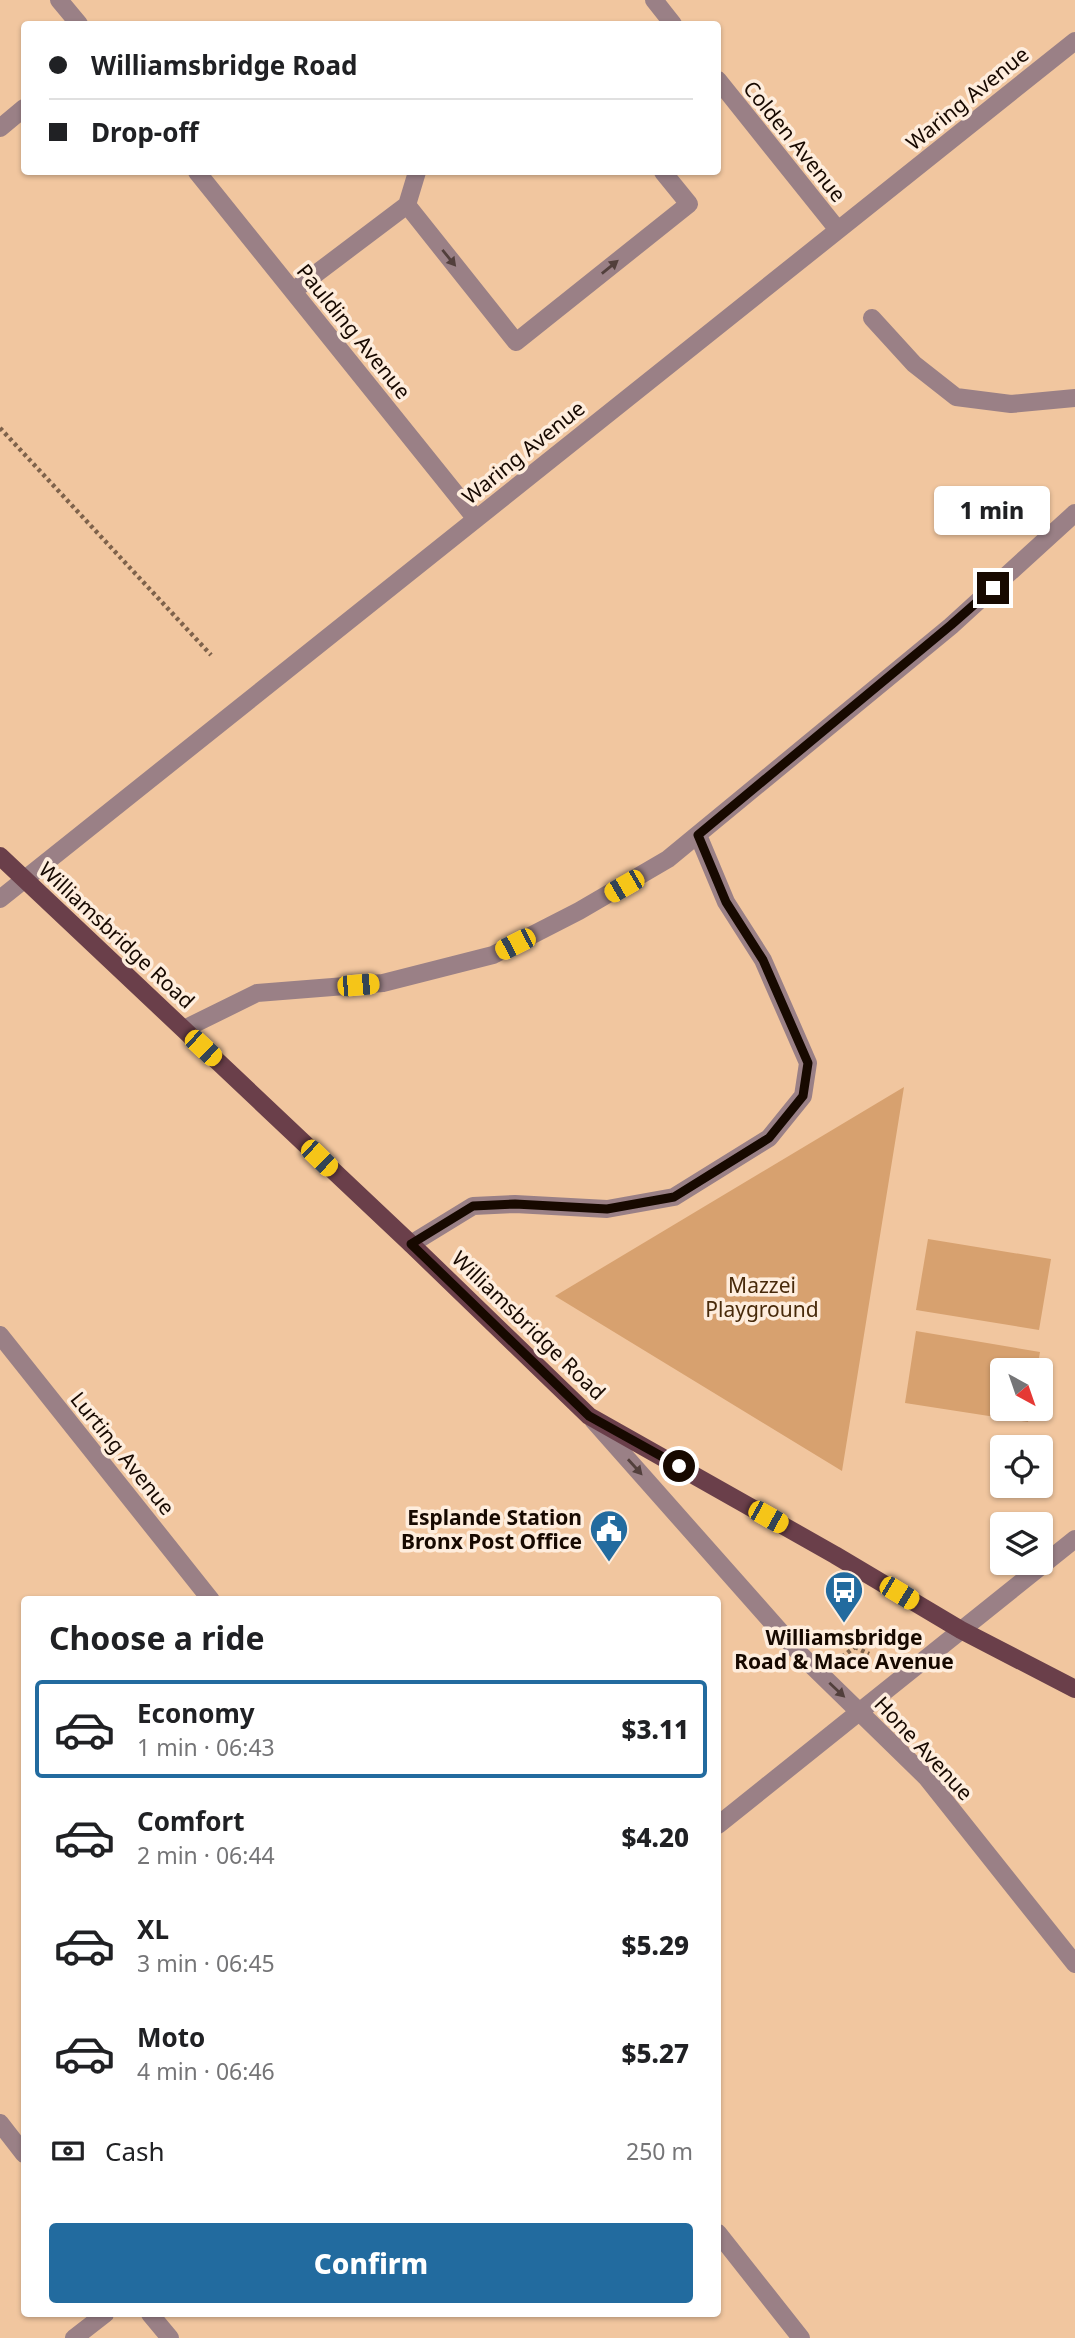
<!DOCTYPE html>
<meta charset="utf-8">
<style>
body{margin:0;font-family:"Noto Sans",sans-serif;background:#f6f6f6;color:#202124;height:100vh;display:flex;flex-direction:column;font-size:26px;white-space:nowrap}
*{box-sizing:border-box;margin:0}
p{font-size:23px;color:#757577}
.icon{flex:none;width:38px;height:38px;fill:none;stroke:currentColor;stroke-width:2;stroke-linecap:round;stroke-linejoin:round}
.map{position:relative;flex:1;overflow:hidden}
.drawer{position:absolute;left:21px;top:1596px;width:700px;height:721px;display:flex;flex-direction:column;background:#fff;border-radius:7px;box-shadow:0 2px 5px #0004}
.drawer>*{flex:none}
.top-card{position:absolute;left:21px;top:21px;width:700px;height:154px;border-radius:7px;box-shadow:0 2px 5px #0004;display:grid;align-content:center;height:154px;padding:0 28px;background:#fff}
.needle{width:46px;rotate:140deg}
.controls{position:absolute;left:990px;top:1358px;display:grid;gap:14px}
.controls a{display:grid;place-items:center;width:63px;height:63px;border-radius:7px;background:#fff;box-shadow:0 2px 5px #0004;font-size:35px}
.end{position:absolute;width:32px;height:32px;margin:-16px;border:9px solid #170900;background:#fff;box-shadow:0 0 0 4px #fff}
.from{border-radius:50%}
.bubble{position:absolute;height:49px;border-radius:7px;background:#fff;box-shadow:0 2px 5px #0004;font-size:23px;font-weight:800;line-height:49px;text-align:center}
.car{position:absolute;width:21px;height:42px;margin:-21px -10px;border-radius:9px;box-shadow:0 0 5px 2px #0007;background:linear-gradient(#f5c518 24%,#345 0 40%,#f5c518 0 76%,#345 0 86%,#f5c518 0)}
.top-card b{display:flex;align-items:center;gap:24px;height:66px;font-size:26px}
.top-card b+b{border-top:2px solid #e0e0e0}
.top-card i{width:18px;height:18px;background:#202124}
ul{padding:0;list-style:none}
li{display:flex;align-items:center;gap:21px;height:98px;margin:0 14px 10px;padding:0 14px;border:4px solid transparent;border-radius:7px}
li div{flex:1}
li b{display:block;font-size:26px}
li em{font-style:normal;font-weight:800}
li.selected{border-color:#226b9f}
li>.icon{width:63px;height:63px;stroke-width:1.5}
h2{padding:0 28px;font-size:32px;line-height:84px}
.pay{display:flex;align-items:center;gap:18px;height:77px;padding:0 28px;font-size:26px}
.pay p{margin-inline-start:auto}
.action{display:flex;gap:14px;margin-top:auto;padding:14px 28px}
.action a{flex:1;height:80px;border-radius:7px;background:#226b9f;color:#fff;font-size:28px;font-weight:800;line-height:80px;text-align:center}
.map>svg:first-child{display:block}
.green{fill:#d7a16f}
.lines{fill:none;stroke-linecap:round;stroke-linejoin:round}
.path{stroke:#7e624b;stroke-width:4.5;stroke-dasharray:3.5 3.5;stroke-linecap:butt}
.minor{stroke:#9a8086;stroke-width:18}
.major{stroke:#6a3f4a;stroke-width:18}
.oneway{fill:#523f3c}
.route{stroke:#170900;stroke-width:9}
.labels{text-anchor:middle;dominant-baseline:central;stroke-width:7;stroke-linejoin:round;paint-order:stroke}
.street-label{font-size:21px;fill:#170900;stroke:#feeddd}
.park-label{font-size:21px;fill:#482a0a;stroke:#feeddd}
.poi-label{font-size:21px;font-weight:bold;fill:#170900;stroke:#feeddd;text-anchor:end}
</style>
<div class="map">
<svg width="1075" height="2338" viewBox="0 0 1075 2338">
<rect width="100%" height="100%" fill="#f1c69f"/>
<path class="green" d="M 904,1087 L 842,1471 L 555,1296 Z
M 928,1239 L 1051,1259 L 1039,1330 L 916,1310 Z
M 916,1331 L 1040,1352 L 1037,1370 L 1003,1370 L 1003,1409 L 1030,1409 L 1028,1422 L 905,1403 Z"/>
<g class="lines">
<path class="path" d="M 0,428 L 211,655
M 855,1647 L 869,1654
M 842,1657 L 869,1636"/>
<path class="minor" d="M 59,0 L 79,24
M 654,0 L 673,24
M 718,80 L 838,230
M 0,128 L 24,108
M 197,172 L 476,519
M 407,205 L 516,342 L 689,204 L 663,172
M 293,291 L 407,205 L 417,172
M 872,318 L 914,364 L 956,397 L 1011,404 L 1075,398
M 0,899 L 1075,41
M 184,1029 L 257,993 L 383,983 L 493,955 L 579,911 L 668,859 L 951,626 L 1075,513
M 411,1244 L 473,1206 L 515,1204 L 607,1209 L 674,1197 L 769,1138 L 803,1096 L 808,1063 L 763,960 L 726,902 L 698,835
M 0,1335 L 211,1600
M 593,1420 L 801,1655 L 926,1777 L 1075,1964
M 718,1825 L 1075,1539
M 0,2123 L 24,2154
M 718,2233 L 801,2338
M 150,2314 L 170,2338
M 74,2338 L 105,2314"/>
<path class="major" d="M 0,856 L 411,1244 L 589,1416 L 835,1555 L 961,1630 L 1075,1689"/>
</g>
<defs><path id="oneway-solid" d="M-6-.8H1V-3.2L6.5 0L1 3.2V.8H-6Z" transform="scale(1.75)"/></defs>
<g class="oneway">
<use href="#oneway-solid" transform="translate(449 258) rotate(51)"/>
<use href="#oneway-solid" transform="translate(610 267) rotate(-39)"/>
<use href="#oneway-solid" transform="translate(635 1467) rotate(48)"/>
<use href="#oneway-solid" transform="translate(837 1690) rotate(43)"/>
</g>
<g class="lines">
<path class="route" d="M 679,1466 L 589,1416 L 411,1244 L 473,1206 L 515,1204 L 607,1209 L 674,1197 L 769,1138 L 803,1096 L 808,1063 L 763,960 L 726,902 L 698,835 L 951,625 L 993,588"/>
</g>
<defs>
<g id="civic-pin" transform="scale(2.0125)"><path d="M0 17L-7.5 6A9.5 9.5 0 1 1 7.5 6Z" fill="#226b9f" stroke="#feeddd"/><path d="M-.6-6.5H3V-4.5H.6V-3L4-1V1h2V6H-6V1h2V-1L-.6-3ZM-1.2 2.5V6h2.4V2.5Z" fill="#fff"/></g>
<g id="bus-pin" transform="scale(2.0125)"><path d="M0 17L-7.5 6A9.5 9.5 0 1 1 7.5 6Z" fill="#226b9f" stroke="#feeddd"/><path d="M-5-6H5V4H4V6H2V4H-2V6H-4V4H-5ZM-3.5-4V0h7V-4ZM-3.5 1.2v1.5H-2V1.2ZM2 1.2v1.5H3.5V1.2Z" fill="#fff"/></g>
</defs>
<g fill-rule="evenodd">
<use href="#civic-pin" x="609" y="1529"/>
<use href="#bus-pin" x="844" y="1590"/>
</g>
<g class="labels">
<g class="street-label">
<text transform="translate(967 98) rotate(-39)">Waring Avenue</text>
<text transform="translate(795 141) rotate(51)">Colden Avenue</text>
<text transform="translate(354 331) rotate(51)">Paulding Avenue</text>
<text transform="translate(523 452) rotate(-39)">Waring Avenue</text>
<text transform="translate(117 935) rotate(43)">Williamsbridge Road</text>
<text transform="translate(529 1325) rotate(44)">Williamsbridge Road</text>
<text transform="translate(123 1453) rotate(51)">Lurting Avenue</text>
<text transform="translate(924 1748) rotate(47)">Hone Avenue</text>
</g>
<g class="park-label">
<text x="762" y="1285">Mazzei<tspan x="762" dy="24">Playground</tspan></text>
</g>
<g class="poi-label">
<text x="582" y="1517">Esplande Station<tspan x="582" dy="24">Bronx Post Office</tspan></text>
<text x="844" y="1637" text-anchor="middle">Williamsbridge<tspan x="844" dy="24">Road &amp; Mace Avenue</tspan></text>
</g>
</g>
</svg>
<div class="controls">
<a><svg class="needle" viewBox="-14 -14 28 28"><path d="M0-13l5 13h-10z" fill="#e53935"/><path d="M0 13l5-13h-10z" fill="#757577"/></svg></a>
<a><svg class="icon" aria-label="locate" viewBox="0 0 24 24"><circle cx="12" cy="12" r="6"/><path d="M12 2v4M12 18v4M2 12h4M18 12h4"/></svg></a>
<a><svg class="icon" aria-label="layers" viewBox="0 0 24 24"><path d="M12 4l9 5-9 5-9-5zM3 14l9 5 9-5"/></svg></a>
</div>
<i class="end from" style="left:679px;top:1466px"></i>
<i class="end" style="left:993px;top:588px"></i>
<div class="bubble" style="left:934px;top:486px;width:116px">1 min</div>
<i class="car" style="left:624px;top:886px;rotate:240deg"></i>
<i class="car" style="left:515px;top:944px;rotate:243deg"></i>
<i class="car" style="left:358px;top:985px;rotate:85deg"></i>
<i class="car" style="left:203px;top:1048px;rotate:133deg"></i>
<i class="car" style="left:319px;top:1158px;rotate:134deg"></i>
<i class="car" style="left:768px;top:1517px;rotate:119deg"></i>
<i class="car" style="left:899px;top:1593px;rotate:121deg"></i>
<div class="top-card">
<b><i class="from"></i>Williamsbridge Road</b>
<b><i></i>Drop-off</b>
</div>
<section class="drawer">
<h2>Choose a ride</h2>
<ul>
<li class="selected"><svg class="icon" aria-label="car" viewBox="0 0 24 24"><path d="M5 17H2v-5l4-1 3-4h7l3 4 3 1v5h-3M9 17h6M6 11h13"/><circle cx="7" cy="17" r="2"/><circle cx="17" cy="17" r="2"/></svg><div><b>Economy</b><p>1 min · 06:43</p></div><em>$3.11</em></li>
<li><svg class="icon" aria-label="car" viewBox="0 0 24 24"><path d="M5 17H2v-5l4-1 3-4h7l3 4 3 1v5h-3M9 17h6M6 11h13"/><circle cx="7" cy="17" r="2"/><circle cx="17" cy="17" r="2"/></svg><div><b>Comfort</b><p>2 min · 06:44</p></div><em>$4.20</em></li>
<li><svg class="icon" aria-label="car" viewBox="0 0 24 24"><path d="M5 17H2v-5l4-1 3-4h7l3 4 3 1v5h-3M9 17h6M6 11h13"/><circle cx="7" cy="17" r="2"/><circle cx="17" cy="17" r="2"/></svg><div><b>XL</b><p>3 min · 06:45</p></div><em>$5.29</em></li>
<li><svg class="icon" aria-label="car" viewBox="0 0 24 24"><path d="M5 17H2v-5l4-1 3-4h7l3 4 3 1v5h-3M9 17h6M6 11h13"/><circle cx="7" cy="17" r="2"/><circle cx="17" cy="17" r="2"/></svg><div><b>Moto</b><p>4 min · 06:46</p></div><em>$5.27</em></li>
</ul>
<div class="pay"><svg class="icon" aria-label="cash" viewBox="0 0 24 24"><path d="M3 7h18v10H3z"/><circle cx="12" cy="12" r="2"/></svg>Cash<p>250 m</p></div>
<div class="action"><a>Confirm</a></div>
</section>
</div>
